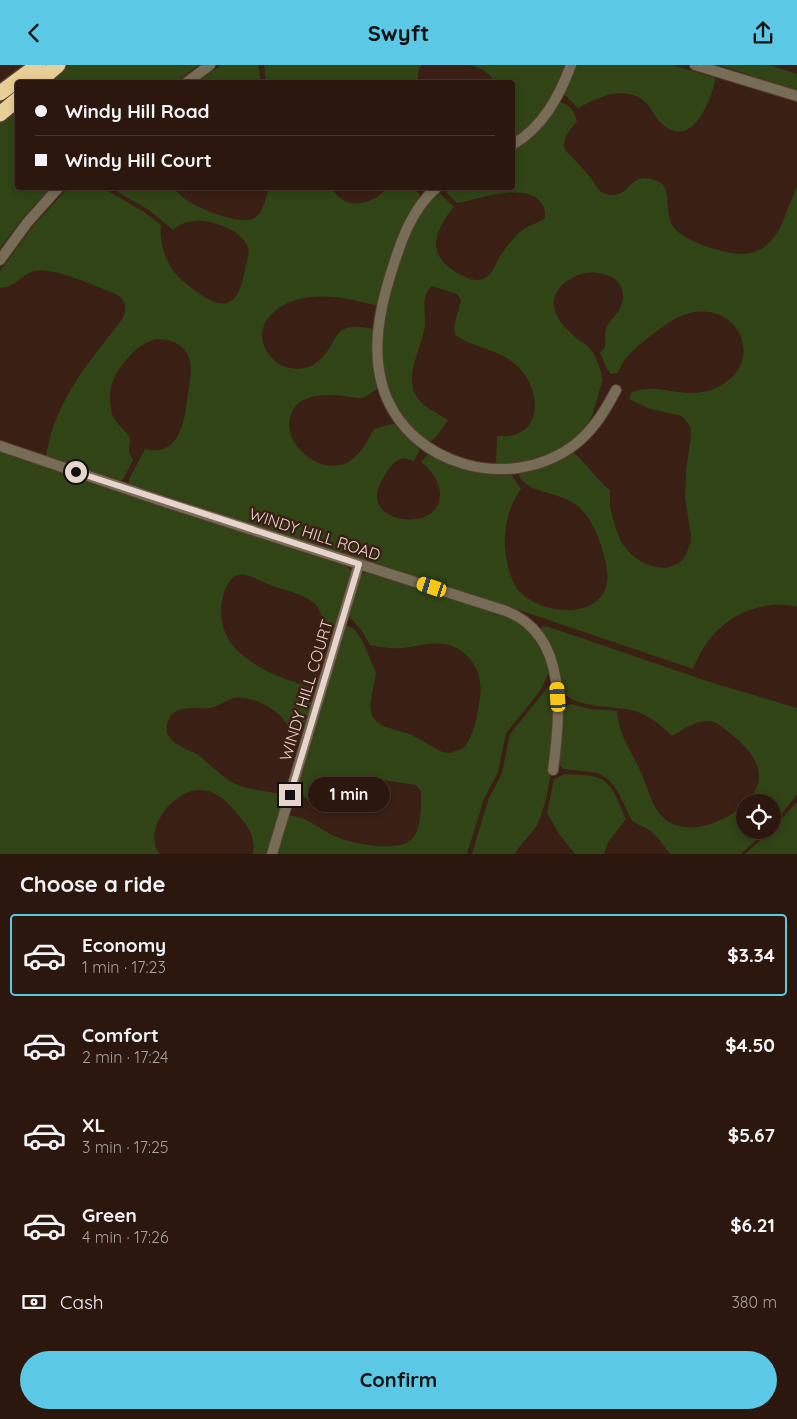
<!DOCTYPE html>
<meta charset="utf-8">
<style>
body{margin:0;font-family:Quicksand,sans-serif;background:#342018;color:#f1f3f6;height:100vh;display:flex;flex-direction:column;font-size:19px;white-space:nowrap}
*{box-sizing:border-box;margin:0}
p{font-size:16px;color:#a69f9e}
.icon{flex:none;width:28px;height:28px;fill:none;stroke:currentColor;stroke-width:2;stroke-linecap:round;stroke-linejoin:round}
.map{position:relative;height:789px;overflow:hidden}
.sheet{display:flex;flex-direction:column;background:#2c170f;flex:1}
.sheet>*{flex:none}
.banner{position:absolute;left:15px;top:15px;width:500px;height:110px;border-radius:5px;box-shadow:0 2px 8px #0003,0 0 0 1px #48362f;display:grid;align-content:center;height:110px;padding:0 20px;background:#2c170f}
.tools{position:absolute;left:736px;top:729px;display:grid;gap:10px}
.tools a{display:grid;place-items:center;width:45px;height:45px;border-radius:50%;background:#2c170f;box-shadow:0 2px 8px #0003,0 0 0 1px #48362f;font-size:25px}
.end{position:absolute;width:22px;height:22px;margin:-11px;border:6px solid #e7d5cd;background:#111;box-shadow:0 0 0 2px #111}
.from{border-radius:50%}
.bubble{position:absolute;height:35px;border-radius:18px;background:#2c170f;box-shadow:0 2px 8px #0003,0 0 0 1px #48362f;font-size:16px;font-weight:700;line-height:35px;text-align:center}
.car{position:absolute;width:15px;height:30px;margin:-15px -8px;border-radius:6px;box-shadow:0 0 4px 1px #0007;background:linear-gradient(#f5c518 24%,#345 0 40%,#f5c518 0 76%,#345 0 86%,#f5c518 0)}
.banner b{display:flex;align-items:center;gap:18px;height:48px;font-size:19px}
.banner b+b{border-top:1px solid #48362f}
.banner i{width:12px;height:12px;background:#f1f3f6}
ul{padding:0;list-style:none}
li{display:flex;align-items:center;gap:15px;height:82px;margin:0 10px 8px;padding:0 10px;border:2px solid transparent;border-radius:5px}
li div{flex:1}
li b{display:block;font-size:19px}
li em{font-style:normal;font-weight:700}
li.current{border-color:#5bc8e6}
li>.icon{width:45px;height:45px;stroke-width:1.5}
h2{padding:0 20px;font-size:22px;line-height:60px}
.pay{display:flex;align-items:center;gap:12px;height:55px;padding:0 20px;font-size:19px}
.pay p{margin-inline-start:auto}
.button{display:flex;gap:10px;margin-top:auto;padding:10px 20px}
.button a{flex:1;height:58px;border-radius:30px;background:#5bc8e6;color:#111;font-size:20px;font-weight:700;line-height:58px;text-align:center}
header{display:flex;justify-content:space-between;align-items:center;height:65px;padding:0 20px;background:#5bc8e6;color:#111;font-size:22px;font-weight:700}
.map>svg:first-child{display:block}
.green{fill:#304415}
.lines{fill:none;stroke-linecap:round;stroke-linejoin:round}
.minor-casing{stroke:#563c32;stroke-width:12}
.tertiary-casing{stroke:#563c32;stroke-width:12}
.motorway-casing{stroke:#563c32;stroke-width:18}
.minor{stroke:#776d57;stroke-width:10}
.tertiary{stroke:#776d57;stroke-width:10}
.motorway{stroke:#e8cf97;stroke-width:15}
.route{stroke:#e7d5cd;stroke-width:6}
.labels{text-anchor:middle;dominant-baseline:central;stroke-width:5;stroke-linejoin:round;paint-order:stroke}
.street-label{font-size:16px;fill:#e7d5cd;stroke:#3a1f14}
</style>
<header><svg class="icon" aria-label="back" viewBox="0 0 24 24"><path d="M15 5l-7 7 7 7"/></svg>Swyft<svg class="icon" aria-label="share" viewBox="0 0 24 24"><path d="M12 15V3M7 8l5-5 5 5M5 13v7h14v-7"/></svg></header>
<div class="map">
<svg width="797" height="789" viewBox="0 0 797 789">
<rect width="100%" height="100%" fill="#3a1f14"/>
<path class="green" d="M 69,0 L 199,0 L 176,17 L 47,18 Z
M 221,0 L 258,0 L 261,17 L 197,17 Z
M 264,0 L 421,0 L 418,8 L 418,17 L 266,18 Z
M 470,0 L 566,0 C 553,31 541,55 513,75 L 512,18 L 493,17 C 491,7 480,3 470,0 Z
M 575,0 L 673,0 L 716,13 C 711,35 692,87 661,58 C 652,49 649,36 636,31 C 615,23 596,34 578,43 L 564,29 Z
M 718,0 L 769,0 L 797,9 L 797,25 Z
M 560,37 C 570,40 575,47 577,57 C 571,63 564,71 564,80 C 564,85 568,88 572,92 C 578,98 584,105 590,112 C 594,116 596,123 601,127 C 605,129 608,130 612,130 C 631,130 630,108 651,114 C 655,115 658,116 661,118 C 672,126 663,150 675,164 C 684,173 697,178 708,182 C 741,192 761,195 780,163 L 797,121 L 797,542 C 770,535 737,545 718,565 C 706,576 699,590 693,604 L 507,541 L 129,419 L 129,414 L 145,384 C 181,393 185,353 188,328 C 190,315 194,298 186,287 C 181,278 169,275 160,274 C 141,273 117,302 112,319 C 109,328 110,339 112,349 C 115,359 125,364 130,373 L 129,387 L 133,395 L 123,414 L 120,416 L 46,391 C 56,333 89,298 123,253 C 127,242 126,235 116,229 C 98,222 51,201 34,206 C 21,210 14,223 0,223 L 0,206 L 32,162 L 68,123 L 103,123 L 144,147 L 161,160 C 159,179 167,203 182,215 C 208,237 235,257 244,209 C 245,201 250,190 248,183 C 244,166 209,153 193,156 C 185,157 179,160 173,165 L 149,145 L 111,123 L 173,123 C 179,128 184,134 191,138 C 204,145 245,163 257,151 C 264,145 266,131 269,123 L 332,123 C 344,147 373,140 387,123 C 399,123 416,119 421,132 L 378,241 C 353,234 322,227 296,235 C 284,238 269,248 264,260 C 257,277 270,297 286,302 C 306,308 321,298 330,282 C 334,275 337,267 344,264 C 353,260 364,262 374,264 L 378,322 C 375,326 367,331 362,333 C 357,334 348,331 343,331 C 328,329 302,329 293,345 C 275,376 323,416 351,395 C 362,388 368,375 374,364 L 396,358 L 406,370 L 419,382 L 419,386 L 414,396 L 404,393 C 391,396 387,407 381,417 C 358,459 440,469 440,430 C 440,416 431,405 421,397 L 429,388 C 455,402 481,410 511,409 L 521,424 C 509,441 504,461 505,481 C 506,495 509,511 516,522 C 534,549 599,558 607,518 C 609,507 605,494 602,484 C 597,466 588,447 572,437 C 556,427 525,427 519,410 L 520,407 L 547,400 L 572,387 C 587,397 595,414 610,425 L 610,442 L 615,461 L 621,477 L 631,489 L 642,497 L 655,502 L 666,503 L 679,498 L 685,492 L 691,477 L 691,471 L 685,433 L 686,405 L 691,372 L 690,361 L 682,351 L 650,344 L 629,334 L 632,327 C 662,316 684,338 718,322 C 767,298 739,236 690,248 C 676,251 664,261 653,269 C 639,280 624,290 618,308 L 611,309 L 607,304 L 600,288 L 605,282 C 606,275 604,270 606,263 C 610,255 618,249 621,241 C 630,217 607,205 586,208 C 575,210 564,216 558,225 C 545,244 565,264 579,275 C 583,278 589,281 591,285 C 595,289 602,307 602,313 C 603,317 600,322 599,327 C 596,339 593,352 586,362 C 568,389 528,397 498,401 L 496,395 L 497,371 C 545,376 543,322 515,299 C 498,284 473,283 455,270 L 454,261 L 461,235 L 457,229 L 432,221 C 420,231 426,248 425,261 C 422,282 405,307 415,329 C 421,341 437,348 448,355 L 436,372 L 429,378 C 371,335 376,269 396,208 C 406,176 415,152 438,127 L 454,142 C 432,168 426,192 461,210 C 467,213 476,217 483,214 C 494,210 496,195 503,187 C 508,179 516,170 524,164 C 530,160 538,158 544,154 C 546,149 545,144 542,139 C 528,116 478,134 457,138 L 446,127 L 445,123 L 512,122 L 513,85 C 533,73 547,56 560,37 Z
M 17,42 L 18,122 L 50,123 L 22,154 L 0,183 L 0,58 Z
M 0,387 L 164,442 L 346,500 L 352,507 L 336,566 C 317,557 325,547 313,537 C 301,528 284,525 270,520 C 262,517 254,512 246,510 C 223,505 218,546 223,561 C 225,569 230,578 236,584 C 259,607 288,615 318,625 L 306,663 L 298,664 L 288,662 C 282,646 251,629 234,633 C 226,635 219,641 210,643 C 201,644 192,642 183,644 C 177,645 171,648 169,654 C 158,675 184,682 198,690 C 208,697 217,707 227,714 C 244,726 266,725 285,730 L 267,789 L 253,789 C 256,774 249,762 239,751 C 232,742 224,733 213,728 C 180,712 139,766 160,789 L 0,789 Z
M 367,507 L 515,555 L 534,568 L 551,603 L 540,626 L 506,668 L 498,707 L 484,734 L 467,789 L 277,789 L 288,750 C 311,753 318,764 337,772 C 353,779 398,788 412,774 C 422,763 421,740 421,726 L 416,720 L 361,712 L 348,719 L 340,734 L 315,738 L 300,730 L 296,726 L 346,561 L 350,562 L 355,565 L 363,577 L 376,608 L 370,640 L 372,650 L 376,656 L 383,661 L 412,670 L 442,687 L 450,688 L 464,683 C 474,670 478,649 480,632 C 484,608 469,582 443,579 C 429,577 415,582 401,583 C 391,584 380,582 370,580 L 362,566 L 349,551 L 360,512 L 363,508 Z
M 546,561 L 707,616 L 797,643 L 797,729 L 773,760 L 772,738 L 747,737 C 771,711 755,688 731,669 C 724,664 717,656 708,656 C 694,656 683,665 672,671 C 662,661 651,652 638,647 C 615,639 577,646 561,625 C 555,617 545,579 541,567 L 542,562 Z
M 553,619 C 553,662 556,717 538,758 C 532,770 521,777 515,789 L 472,789 L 488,735 L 502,708 L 510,669 L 549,621 Z
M 571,639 L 591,644 L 617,646 C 618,667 630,684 639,703 C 646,717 650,736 659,748 C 681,776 724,758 745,739 L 745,765 L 767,765 L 741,789 L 670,789 L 658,773 L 651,766 L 632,756 L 617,725 L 609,715 L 598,708 L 564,704 L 557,697 L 561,647 L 565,641 Z
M 565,709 C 576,710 591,709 601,714 C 614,720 620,742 626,754 L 608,777 L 604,789 L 575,789 L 559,769 L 547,748 L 554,714 Z
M 796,738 L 797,739 L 797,789 L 745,789 L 772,765 Z"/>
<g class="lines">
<g class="minor-casing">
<path id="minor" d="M 512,80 C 543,62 559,32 571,0
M 437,122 C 411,145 401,176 391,208 C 379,246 371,288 384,326 C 411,402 510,427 573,381 C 593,366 605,346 616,325
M 0,381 L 165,437 L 506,546 C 569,570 560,651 553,705
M 272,789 L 359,499"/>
</g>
<g class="tertiary-casing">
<path id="tertiary" d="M 695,0 L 797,31
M 186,18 L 210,0
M 0,195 L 27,158 L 59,122"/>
</g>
<g class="motorway-casing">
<path id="motorway" d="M 37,18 L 58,0
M 0,28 L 38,0
M 0,49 L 18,34"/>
</g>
<use href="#minor" class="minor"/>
<use href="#tertiary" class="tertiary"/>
<use href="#motorway" class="motorway"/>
</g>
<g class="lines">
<path class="route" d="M 76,407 L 359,499 L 290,730"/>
</g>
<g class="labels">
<g class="street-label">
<text transform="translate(315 469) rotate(18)">WINDY HILL ROAD</text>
<text transform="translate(306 625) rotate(-73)">WINDY HILL COURT</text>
</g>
</g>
</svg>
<div class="tools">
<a><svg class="icon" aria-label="locate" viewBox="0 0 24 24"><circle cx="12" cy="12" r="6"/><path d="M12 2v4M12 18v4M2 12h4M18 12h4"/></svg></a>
</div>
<i class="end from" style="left:76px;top:407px"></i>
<i class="end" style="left:290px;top:730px"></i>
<div class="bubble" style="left:308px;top:712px;width:82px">1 min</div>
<i class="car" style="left:432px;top:522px;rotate:288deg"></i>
<i class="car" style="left:558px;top:632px;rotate:356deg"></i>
<div class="banner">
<b><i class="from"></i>Windy Hill Road</b>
<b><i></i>Windy Hill Court</b>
</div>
</div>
<section class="sheet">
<h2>Choose a ride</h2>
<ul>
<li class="current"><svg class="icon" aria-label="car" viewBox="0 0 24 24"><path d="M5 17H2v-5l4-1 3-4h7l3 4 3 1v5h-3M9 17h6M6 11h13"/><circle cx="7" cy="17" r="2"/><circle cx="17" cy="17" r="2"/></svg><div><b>Economy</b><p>1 min · 17:23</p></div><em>$3.34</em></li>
<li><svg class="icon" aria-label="car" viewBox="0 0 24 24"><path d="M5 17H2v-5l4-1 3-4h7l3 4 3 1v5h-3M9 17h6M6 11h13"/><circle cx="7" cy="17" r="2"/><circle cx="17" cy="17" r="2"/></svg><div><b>Comfort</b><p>2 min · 17:24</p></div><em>$4.50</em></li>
<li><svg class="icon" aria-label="car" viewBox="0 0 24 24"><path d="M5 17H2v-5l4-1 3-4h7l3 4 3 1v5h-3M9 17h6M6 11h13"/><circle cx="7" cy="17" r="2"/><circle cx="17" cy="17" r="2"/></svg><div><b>XL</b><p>3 min · 17:25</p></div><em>$5.67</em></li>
<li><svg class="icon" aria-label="car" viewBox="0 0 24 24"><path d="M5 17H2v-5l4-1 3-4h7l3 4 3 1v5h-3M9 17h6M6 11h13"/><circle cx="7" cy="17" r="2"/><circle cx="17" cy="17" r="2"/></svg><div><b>Green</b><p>4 min · 17:26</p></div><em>$6.21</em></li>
</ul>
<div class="pay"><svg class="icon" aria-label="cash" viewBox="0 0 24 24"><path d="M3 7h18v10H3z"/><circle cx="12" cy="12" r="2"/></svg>Cash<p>380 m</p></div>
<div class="button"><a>Confirm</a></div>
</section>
